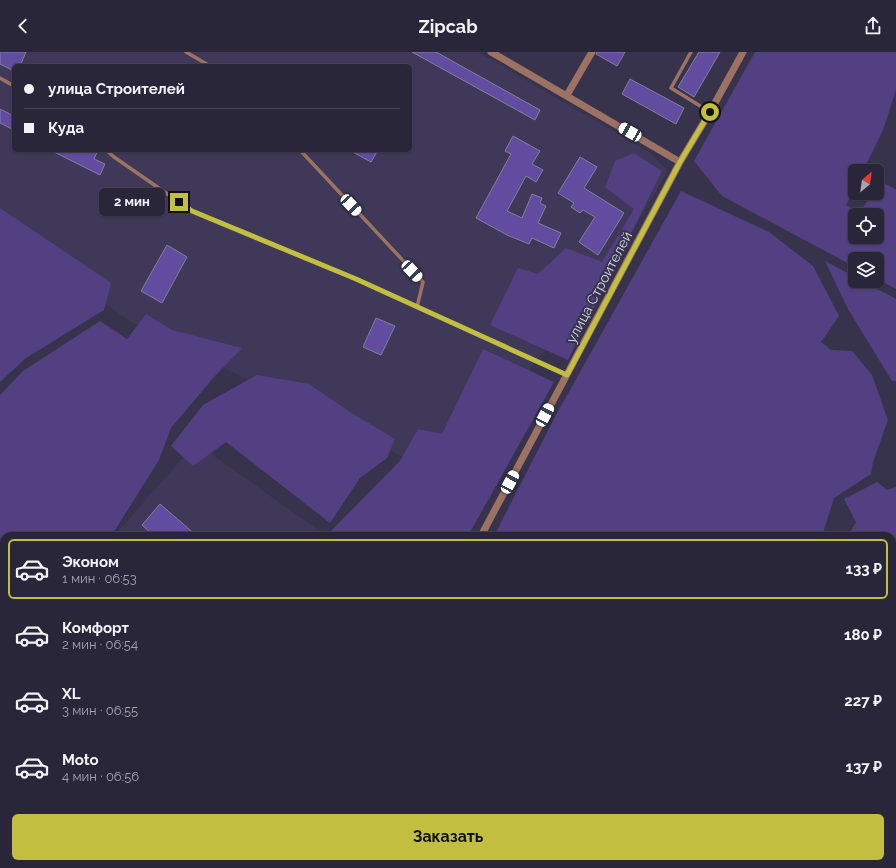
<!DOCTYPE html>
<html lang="ru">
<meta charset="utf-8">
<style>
body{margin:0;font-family:Raleway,sans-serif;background:#322e42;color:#f1f3f6;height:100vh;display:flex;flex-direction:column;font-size:15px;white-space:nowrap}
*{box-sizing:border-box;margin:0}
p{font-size:13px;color:#a5a5af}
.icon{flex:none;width:22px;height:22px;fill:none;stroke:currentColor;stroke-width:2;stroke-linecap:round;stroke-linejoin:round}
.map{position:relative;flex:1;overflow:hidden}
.sheet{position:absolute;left:0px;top:480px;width:896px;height:336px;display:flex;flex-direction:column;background:#2a263a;border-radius:12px 12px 0 0;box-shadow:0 1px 3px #0004,0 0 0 1px #464354}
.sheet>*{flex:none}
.top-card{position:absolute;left:12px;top:12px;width:400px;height:88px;border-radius:6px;box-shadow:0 1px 3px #0004,0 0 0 1px #464354;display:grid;align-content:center;height:88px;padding:0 12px;background:#2a263a}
.needle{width:26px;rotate:29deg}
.controls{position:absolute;left:848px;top:112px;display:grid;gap:8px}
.controls a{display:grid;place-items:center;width:36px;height:36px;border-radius:6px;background:#2a263a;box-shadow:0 1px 3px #0004,0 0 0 1px #464354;font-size:20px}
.end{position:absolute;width:18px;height:18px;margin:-9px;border:5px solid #c1be40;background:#111;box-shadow:0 0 0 2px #111}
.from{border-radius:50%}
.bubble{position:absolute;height:28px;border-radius:6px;background:#2a263a;box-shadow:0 1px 3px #0004,0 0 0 1px #464354;font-size:13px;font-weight:700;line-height:28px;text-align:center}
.car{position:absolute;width:12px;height:24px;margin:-12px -6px;border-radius:5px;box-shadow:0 0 3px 1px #0007;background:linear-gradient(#fff 24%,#345 0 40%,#fff 0 76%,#345 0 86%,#fff 0)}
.top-card b{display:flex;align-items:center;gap:14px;height:38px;font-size:15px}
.top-card b+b{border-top:1px solid #464354}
.top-card i{width:10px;height:10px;background:#f1f3f6}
ul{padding:7px 0 0;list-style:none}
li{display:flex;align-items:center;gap:12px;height:60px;margin:0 8px 6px;padding:0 4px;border:2px solid transparent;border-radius:6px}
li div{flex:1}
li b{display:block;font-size:15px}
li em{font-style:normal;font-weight:700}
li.selected{border-color:#c1be40}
li>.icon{width:36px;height:36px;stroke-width:1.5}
.action{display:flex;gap:8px;margin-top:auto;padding:8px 12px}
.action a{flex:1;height:46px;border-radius:6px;background:#c1be40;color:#111;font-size:16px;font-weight:700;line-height:46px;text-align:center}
header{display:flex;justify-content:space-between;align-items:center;height:52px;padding:0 12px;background:#2a263a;font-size:18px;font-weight:700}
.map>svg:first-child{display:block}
.built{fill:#3f3859;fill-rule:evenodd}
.green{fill:#524083;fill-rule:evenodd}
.building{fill:#624c9f;stroke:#837e9d}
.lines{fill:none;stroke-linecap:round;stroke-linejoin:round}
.lane{stroke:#9c7362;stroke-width:3.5}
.street{stroke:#9c7362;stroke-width:7}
.route{stroke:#c1be40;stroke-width:5}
.labels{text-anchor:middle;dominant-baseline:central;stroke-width:4;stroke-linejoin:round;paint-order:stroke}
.street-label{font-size:14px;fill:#d9d7e8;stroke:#38334d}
</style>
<header><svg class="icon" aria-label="back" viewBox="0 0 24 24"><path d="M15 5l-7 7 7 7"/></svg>Zipcab<svg class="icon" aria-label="share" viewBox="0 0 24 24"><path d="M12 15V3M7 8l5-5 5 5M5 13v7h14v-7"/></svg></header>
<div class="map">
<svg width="896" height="816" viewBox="0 0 896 816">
<rect width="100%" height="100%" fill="#38334d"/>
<path class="built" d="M 0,0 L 478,0 L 649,100 L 668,119 L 613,211 L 445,426 L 130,269 L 0,178 ZM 14,14 L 410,14 L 410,98 L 14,98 Z
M 196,391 L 326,484 L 114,484 Z
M 4,804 L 4,812 L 365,812 L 368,816 L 0,816 L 0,806 Z"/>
<path class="green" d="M 755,0 L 896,0 L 896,38 L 883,78 L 863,119 L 855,119 L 855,136 L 846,153 L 859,161 L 873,141 L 877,141 L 877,135 L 881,129 L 896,138 L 896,237 L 877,227 L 877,207 L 855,207 L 855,215 L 722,144 L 694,109 ZM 855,163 L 877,163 L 877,185 L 855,185 Z
M 634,101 L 662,119 L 568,308 L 490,273 L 518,216 L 538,222 L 566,196 L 602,210 L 634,157 L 605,135 L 615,109 Z
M 681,139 L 769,180 L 813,214 L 839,264 L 821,290 L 831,298 L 852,299 L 872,323 L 888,368 L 873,410 L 871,422 L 834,446 L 822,484 L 494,484 L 555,365 Z
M 0,156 L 111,231 L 104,258 L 26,306 L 0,330 Z
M 825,209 L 855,225 L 855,229 L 863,229 L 896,247 L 896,329 L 892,329 L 848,257 Z
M 146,262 L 172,278 L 242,296 L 214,325 L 171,376 L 159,408 L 115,478 L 109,484 L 4,484 L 4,526 L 0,525 L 0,343 L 23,319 L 100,269 L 127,287 Z
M 483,297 L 554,330 L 468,484 L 326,484 L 400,409 L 418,377 L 442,382 Z
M 257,323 L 309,332 L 350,360 L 395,387 L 387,406 L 360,426 L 330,471 L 226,390 L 193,414 L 171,394 L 203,353 Z
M 877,430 L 887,438 L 896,435 L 896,505 L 892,504 L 892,484 L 848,484 L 856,470 L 844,447 Z
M 379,812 L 681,812 L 686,816 L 382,816 Z"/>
<path class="building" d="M 0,0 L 26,0 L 20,14 L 14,14 L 14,19 L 0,12 Z
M 412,0 L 436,0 L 540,58 L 535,68 Z
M 597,0 L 625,0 L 617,14 L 596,2 Z
M 699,0 L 720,0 L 694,45 L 678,35 Z
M 630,27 L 684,56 L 676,72 L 622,42 Z
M 0,57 L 14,64 L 14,78 L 0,71 Z
M 513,84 L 540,99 L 532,112 L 543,118 L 536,130 L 526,124 L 507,159 L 522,166 L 532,142 L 542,146 L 540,151 L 546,154 L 538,171 L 561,181 L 554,196 L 532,186 L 529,192 L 507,183 L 476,166 L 511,102 L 505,99 Z
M 50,98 L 98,98 L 94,107 L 105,112 L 100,123 Z
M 349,98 L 378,98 L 371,110 Z
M 580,105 L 597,115 L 584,136 L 624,161 L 598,203 L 579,190 L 595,165 L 583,158 L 580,161 L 571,155 L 574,151 L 558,141 Z
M 167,193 L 187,205 L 162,251 L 141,239 Z
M 376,266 L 395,274 L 381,303 L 363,295 Z
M 160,452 L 197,484 L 154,484 L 142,473 Z"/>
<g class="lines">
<path class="lane" d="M 186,0 L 210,14
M 691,0 L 671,36 L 710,60
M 0,26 L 14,34
M 106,98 L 114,105 L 192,159 L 356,227 L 567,323
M 300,98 L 423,230 L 417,255
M 364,812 L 368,816"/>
<path class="street" d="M 491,0 L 680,110
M 567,43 L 592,0
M 481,484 L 680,110 L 710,60 L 743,0
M 0,655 L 4,661
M 139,812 L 144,816
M 260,816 L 264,812"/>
</g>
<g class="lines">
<path class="route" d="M 179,150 L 192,159 L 356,227 L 567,323 L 680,110 L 710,60"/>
</g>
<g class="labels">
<g class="street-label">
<text transform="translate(599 235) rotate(-62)">улица Строителей</text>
</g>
</g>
</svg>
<div class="controls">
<a><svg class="needle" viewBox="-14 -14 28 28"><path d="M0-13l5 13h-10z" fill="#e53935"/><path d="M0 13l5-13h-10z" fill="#a5a5af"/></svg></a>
<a><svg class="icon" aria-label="locate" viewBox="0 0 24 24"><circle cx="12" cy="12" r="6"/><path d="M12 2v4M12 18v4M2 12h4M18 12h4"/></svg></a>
<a><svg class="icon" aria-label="layers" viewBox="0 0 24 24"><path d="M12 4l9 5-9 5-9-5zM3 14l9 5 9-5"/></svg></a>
</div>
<i class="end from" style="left:710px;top:60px"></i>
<i class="end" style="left:179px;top:150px"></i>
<div class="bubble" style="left:99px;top:136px;width:66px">2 мин</div>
<i class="car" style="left:630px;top:80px;rotate:300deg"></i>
<i class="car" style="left:351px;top:153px;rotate:137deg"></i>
<i class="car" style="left:412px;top:219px;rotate:137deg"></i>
<i class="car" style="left:545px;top:363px;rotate:28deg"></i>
<i class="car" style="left:510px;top:430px;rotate:28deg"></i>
<div class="top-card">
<b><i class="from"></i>улица Строителей</b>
<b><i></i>Куда</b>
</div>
<section class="sheet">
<ul>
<li class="selected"><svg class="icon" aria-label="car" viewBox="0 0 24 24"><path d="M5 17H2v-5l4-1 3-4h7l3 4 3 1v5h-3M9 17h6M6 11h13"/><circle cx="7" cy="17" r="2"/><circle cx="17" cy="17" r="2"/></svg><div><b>Эконом</b><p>1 мин · 06:53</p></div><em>133 ₽</em></li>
<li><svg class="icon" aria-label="car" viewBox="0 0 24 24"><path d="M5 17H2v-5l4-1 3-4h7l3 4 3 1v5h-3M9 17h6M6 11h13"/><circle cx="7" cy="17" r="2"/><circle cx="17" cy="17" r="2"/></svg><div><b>Комфорт</b><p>2 мин · 06:54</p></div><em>180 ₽</em></li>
<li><svg class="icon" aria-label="car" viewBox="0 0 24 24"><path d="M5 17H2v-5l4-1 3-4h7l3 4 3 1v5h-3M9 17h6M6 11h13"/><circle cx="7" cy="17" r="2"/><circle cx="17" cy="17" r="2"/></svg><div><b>XL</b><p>3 мин · 06:55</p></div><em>227 ₽</em></li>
<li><svg class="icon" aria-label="car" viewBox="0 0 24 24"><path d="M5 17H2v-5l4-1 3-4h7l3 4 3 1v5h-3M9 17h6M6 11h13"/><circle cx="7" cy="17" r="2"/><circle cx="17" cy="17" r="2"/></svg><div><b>Moto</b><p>4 мин · 06:56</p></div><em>137 ₽</em></li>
</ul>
<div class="action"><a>Заказать</a></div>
</section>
</div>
